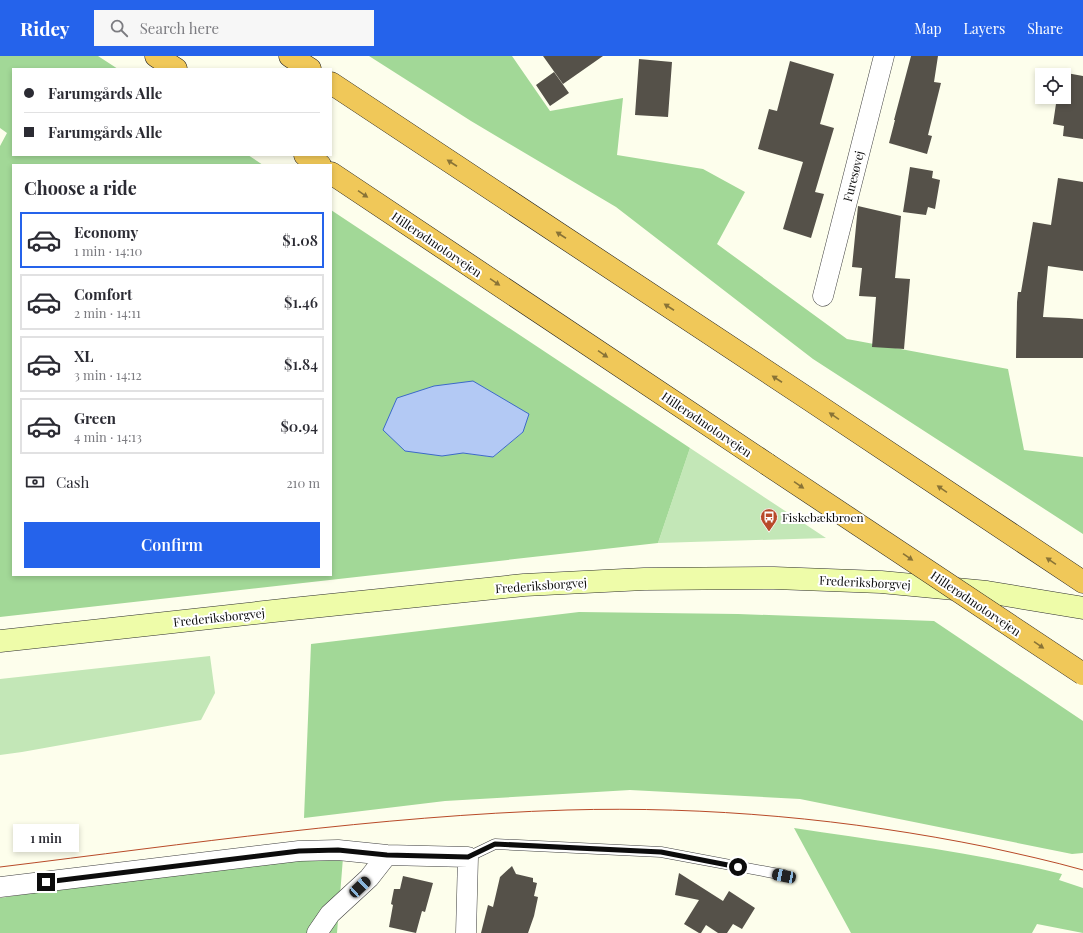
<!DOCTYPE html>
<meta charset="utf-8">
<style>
body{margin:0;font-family:"Playfair Display",serif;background:#f7f7f7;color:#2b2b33;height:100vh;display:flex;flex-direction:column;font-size:15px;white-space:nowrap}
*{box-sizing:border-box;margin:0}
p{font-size:13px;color:#7c7c81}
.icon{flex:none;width:22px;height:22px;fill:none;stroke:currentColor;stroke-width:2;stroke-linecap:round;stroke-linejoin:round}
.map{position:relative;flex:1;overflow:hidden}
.panel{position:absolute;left:12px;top:108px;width:320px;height:412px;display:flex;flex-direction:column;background:#fff;border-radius:0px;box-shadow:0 2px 6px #0003}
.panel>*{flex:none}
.banner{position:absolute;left:12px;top:12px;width:320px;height:88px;border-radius:0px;box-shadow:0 2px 6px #0003;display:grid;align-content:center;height:88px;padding:0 12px;background:#fff}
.fabs{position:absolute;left:1035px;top:12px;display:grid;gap:8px}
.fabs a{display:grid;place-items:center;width:36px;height:36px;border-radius:0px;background:#fff;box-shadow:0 2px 6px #0003;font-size:20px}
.end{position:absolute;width:18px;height:18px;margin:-9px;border:5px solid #0c0c0c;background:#fff;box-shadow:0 0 0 2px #fff}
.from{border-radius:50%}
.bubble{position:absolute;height:28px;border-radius:0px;background:#fff;box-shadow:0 2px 6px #0003;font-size:13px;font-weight:600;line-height:28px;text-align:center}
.car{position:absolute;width:12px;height:24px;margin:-12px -6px;border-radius:5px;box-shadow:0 0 3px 1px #0007;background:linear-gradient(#222 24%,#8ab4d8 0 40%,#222 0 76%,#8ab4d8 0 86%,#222 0)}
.banner b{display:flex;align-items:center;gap:14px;height:38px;font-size:15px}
.banner b+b{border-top:1px solid #e1e1e2}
.banner i{width:10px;height:10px;background:#2b2b33}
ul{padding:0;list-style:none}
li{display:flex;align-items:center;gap:12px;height:56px;margin:0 8px 6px;padding:0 4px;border:2px solid #e1e1e2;border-radius:0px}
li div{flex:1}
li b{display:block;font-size:15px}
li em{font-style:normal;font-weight:600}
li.selected{border-color:#2563eb}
li>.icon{width:36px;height:36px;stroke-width:1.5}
h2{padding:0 12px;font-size:18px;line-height:48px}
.pay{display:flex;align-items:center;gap:10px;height:44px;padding:0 12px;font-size:15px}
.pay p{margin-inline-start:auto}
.primary-button{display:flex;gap:8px;margin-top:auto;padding:8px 12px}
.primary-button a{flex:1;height:46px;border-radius:0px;background:#2563eb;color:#fff;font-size:16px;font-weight:600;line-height:46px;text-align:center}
header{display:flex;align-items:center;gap:24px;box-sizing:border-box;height:56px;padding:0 20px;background:#2563eb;color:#fff}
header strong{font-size:19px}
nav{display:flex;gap:22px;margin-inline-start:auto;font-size:14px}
.search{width:280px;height:36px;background:#f7f7f7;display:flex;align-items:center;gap:10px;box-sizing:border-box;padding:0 14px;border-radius:0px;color:#7c7c81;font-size:15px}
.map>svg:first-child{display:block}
.green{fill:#c3e7b7}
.forest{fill:#a2d897;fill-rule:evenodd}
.water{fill:#b3c9f4;stroke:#3c69c9}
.building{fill:#555149}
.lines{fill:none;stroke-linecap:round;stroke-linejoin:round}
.lane-casing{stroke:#3f3f3f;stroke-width:11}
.street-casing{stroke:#3f3f3f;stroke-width:21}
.secondary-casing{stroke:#2e2e2e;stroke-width:23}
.highway-casing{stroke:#1d1d1d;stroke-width:23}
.lane{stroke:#fff;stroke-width:10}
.street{stroke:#fff;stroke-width:20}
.secondary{stroke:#eefca9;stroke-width:22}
.highway{stroke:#f0c859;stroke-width:22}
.tram{stroke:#b84a29;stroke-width:1}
.highway-bridge-casing{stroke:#1d1d1d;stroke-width:23;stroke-linecap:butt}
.highway-bridge{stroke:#f0c859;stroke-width:22}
.oneway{fill:#897336}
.route{stroke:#0c0c0c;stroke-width:5}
.labels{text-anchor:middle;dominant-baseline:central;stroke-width:4;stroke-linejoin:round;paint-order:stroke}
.street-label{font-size:12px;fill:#0c0c0c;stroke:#fff}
.poi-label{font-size:12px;fill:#0c0c0c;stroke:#fff;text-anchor:start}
</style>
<header>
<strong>Ridey</strong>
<div class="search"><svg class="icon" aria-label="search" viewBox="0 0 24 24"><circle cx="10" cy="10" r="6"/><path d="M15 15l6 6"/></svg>Search here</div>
<nav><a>Map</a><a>Layers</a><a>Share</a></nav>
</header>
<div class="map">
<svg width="1083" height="877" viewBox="0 0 1083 877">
<rect width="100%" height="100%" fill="#fdfeec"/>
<path class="green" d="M 690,392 L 826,482 L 658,487 Z
M 210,600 L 215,637 L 201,664 L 22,696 L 0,699 L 0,623 Z"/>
<path class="forest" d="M 0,0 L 98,0 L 118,13 L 13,13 L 13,99 L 248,99 L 263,109 L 13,109 L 13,519 L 331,519 L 331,154 L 690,392 L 658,487 L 0,561 L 0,90 L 7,77 L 0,72 ZM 523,376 L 493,401 L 463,397 Z
M 369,0 L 512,0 L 550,55 L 623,42 L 617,99 L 703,113 L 745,136 L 717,188 L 847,283 L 1008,313 L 1024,394 L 1083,401 L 1083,478 L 813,303 L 616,151 L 471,65 Z
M 579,556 L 738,558 L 934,565 L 1083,665 L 1083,797 L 1072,798 L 800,743 L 630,734 L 445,745 L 304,762 L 311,588 Z
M 794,772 C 883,786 975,796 1062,818 L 1059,824 L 1083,832 L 1083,877 L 1037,868 L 1032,877 L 851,877 Z
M 344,789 L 337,877 L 0,877 L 0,842 Z"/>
<path class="water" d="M 473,325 L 529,358 L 523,376 L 493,401 L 463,397 L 442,400 L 405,395 L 383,374 L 397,342 L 434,330 Z"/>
<path class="building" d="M 543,0 L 603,0 L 563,28 Z
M 911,0 L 938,0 L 934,26 L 941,27 L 928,79 L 932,80 L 927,98 L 889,87 L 895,64 L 894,64 Z
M 639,3 L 672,6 L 668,61 L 635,59 Z
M 790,5 L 834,18 L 820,68 L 834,72 L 815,136 L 824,138 L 811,182 L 783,173 L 803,106 L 758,93 L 769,53 L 777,55 Z
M 554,16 L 569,37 L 550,50 L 536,29 Z
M 1061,16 L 1083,20 L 1083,83 L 1063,80 L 1064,70 L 1053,68 L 1057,41 L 1064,41 L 1064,19 L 1061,19 Z
M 910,111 L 933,115 L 932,122 L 940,124 L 935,153 L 928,151 L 926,159 L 903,156 Z
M 1058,122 L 1083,126 L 1083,215 L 1048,210 L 1043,261 L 1069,262 L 1083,263 L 1083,302 L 1016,302 L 1017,246 L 1018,236 L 1021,236 L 1033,166 L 1051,169 Z
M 858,150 L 901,160 L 895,222 L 910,223 L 904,293 L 872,291 L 876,241 L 859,240 L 862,212 L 852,211 Z
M 512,810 L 516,818 L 533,822 L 533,826 L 537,827 L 534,840 L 538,841 L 534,860 L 528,877 L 481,877 L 488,849 L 493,851 L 500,821 Z
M 679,817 L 723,845 L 729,835 L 755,852 L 742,873 L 733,868 L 727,877 L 718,877 L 706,869 L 701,877 L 699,877 L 684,868 L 699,844 L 675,839 Z
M 403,820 L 433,827 L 425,856 L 422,855 L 416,877 L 389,871 L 393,849 L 391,848 L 394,833 L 400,833 Z"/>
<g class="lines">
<g class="lane-casing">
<path id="lane" d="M 468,801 L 495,788 L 661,796 L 784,819"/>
</g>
<g class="street-casing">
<path id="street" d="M 823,240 L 884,0
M 0,831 L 299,795 L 338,794 L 387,799 L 468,801 L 466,877
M 317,877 L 330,858 L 369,822 L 387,799"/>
</g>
<g class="secondary-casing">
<path id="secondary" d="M 0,585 L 292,553 L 524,529 L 644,523 L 774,522 L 881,526 L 987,536 L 1083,552"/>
</g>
<g class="highway-casing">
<path id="highway" d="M 156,0 L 176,13
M 290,0 L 310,13
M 331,27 L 810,344 L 1083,526
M 305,99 L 320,109
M 331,117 L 767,408"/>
</g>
<use href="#lane" class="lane"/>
<use href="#street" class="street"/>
<use href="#secondary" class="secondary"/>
<use href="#highway" class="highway"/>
<path class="tram" d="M 0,811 C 188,788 377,760 567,754 C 708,750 849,763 987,791 C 1019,798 1051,805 1083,814"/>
<g class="highway-bridge-casing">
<path id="highway-bridge" d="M 767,408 L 1083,618"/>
</g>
<use href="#highway-bridge" class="highway-bridge"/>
</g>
<defs><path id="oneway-solid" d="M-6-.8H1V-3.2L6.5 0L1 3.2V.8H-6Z"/></defs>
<g class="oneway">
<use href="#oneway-solid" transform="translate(452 107) rotate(-147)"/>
<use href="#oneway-solid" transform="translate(363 138) rotate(34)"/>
<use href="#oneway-solid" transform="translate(561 179) rotate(-147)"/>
<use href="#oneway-solid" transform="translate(495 226) rotate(34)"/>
<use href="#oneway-solid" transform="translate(669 251) rotate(-147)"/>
<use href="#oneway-solid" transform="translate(603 298) rotate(34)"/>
<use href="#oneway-solid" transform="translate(777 323) rotate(-147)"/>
<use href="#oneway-solid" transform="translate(834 360) rotate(-146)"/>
<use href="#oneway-solid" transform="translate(799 429) rotate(34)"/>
<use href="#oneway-solid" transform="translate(942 433) rotate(-146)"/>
<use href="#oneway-solid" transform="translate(908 501) rotate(34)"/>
<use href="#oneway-solid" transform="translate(1051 505) rotate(-146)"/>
<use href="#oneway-solid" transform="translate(1039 589) rotate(34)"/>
</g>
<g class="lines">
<path class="route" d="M 46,826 L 299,795 L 338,794 L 387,799 L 468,801 L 495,788 L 661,796 L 738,811"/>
</g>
<defs>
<g id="bus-pin" transform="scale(0.9)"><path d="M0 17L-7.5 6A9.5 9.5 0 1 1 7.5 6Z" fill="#b84a29" stroke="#fff"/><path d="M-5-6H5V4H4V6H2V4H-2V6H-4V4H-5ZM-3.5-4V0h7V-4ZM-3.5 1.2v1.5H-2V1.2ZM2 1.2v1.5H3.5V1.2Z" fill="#fff"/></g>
</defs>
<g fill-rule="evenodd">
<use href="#bus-pin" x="769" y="461"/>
</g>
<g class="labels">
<g class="street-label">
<text transform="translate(853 120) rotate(-76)">Furesøvej</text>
<text transform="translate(437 188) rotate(34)">Hillerødmotorvejen</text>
<text transform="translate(707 368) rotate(34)">Hillerødmotorvejen</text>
<text transform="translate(865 526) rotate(3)">Frederiksborgvej</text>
<text transform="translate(541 529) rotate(-4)">Frederiksborgvej</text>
<text transform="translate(976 547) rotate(34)">Hillerødmotorvejen</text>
<text transform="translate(219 561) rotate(-6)">Frederiksborgvej</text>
</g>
<g class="poi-label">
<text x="782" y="461">Fiskebækbroen</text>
</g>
</g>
</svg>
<div class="fabs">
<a><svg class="icon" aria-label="locate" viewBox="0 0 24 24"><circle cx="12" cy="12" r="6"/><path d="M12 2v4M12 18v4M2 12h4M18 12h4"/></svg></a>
</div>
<i class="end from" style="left:738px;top:811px"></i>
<i class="end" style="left:46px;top:826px"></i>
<div class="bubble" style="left:13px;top:768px;width:66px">1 min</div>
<i class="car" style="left:784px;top:820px;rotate:281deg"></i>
<i class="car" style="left:360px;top:831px;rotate:47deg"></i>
<div class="banner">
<b><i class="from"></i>Farumgårds Alle</b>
<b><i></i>Farumgårds Alle</b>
</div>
<section class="panel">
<h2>Choose a ride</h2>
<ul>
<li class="selected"><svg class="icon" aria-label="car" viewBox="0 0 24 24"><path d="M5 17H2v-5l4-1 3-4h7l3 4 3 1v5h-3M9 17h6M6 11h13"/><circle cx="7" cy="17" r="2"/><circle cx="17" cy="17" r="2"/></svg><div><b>Economy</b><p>1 min · 14:10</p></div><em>$1.08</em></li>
<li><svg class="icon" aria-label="car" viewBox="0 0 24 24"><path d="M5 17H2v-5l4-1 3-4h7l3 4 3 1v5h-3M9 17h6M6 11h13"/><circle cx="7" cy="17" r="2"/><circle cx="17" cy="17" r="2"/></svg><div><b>Comfort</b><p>2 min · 14:11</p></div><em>$1.46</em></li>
<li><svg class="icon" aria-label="car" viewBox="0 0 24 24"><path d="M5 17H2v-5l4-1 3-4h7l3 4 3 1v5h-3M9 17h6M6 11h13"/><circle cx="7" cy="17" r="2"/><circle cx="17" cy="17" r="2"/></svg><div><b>XL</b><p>3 min · 14:12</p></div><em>$1.84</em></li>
<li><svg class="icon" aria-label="car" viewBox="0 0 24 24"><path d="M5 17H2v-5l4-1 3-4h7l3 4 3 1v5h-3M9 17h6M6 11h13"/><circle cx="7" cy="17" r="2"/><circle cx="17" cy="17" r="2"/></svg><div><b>Green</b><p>4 min · 14:13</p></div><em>$0.94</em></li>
</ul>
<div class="pay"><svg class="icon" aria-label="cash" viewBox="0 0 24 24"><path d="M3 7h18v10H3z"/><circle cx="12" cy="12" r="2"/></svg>Cash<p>210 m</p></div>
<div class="primary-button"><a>Confirm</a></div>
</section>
</div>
